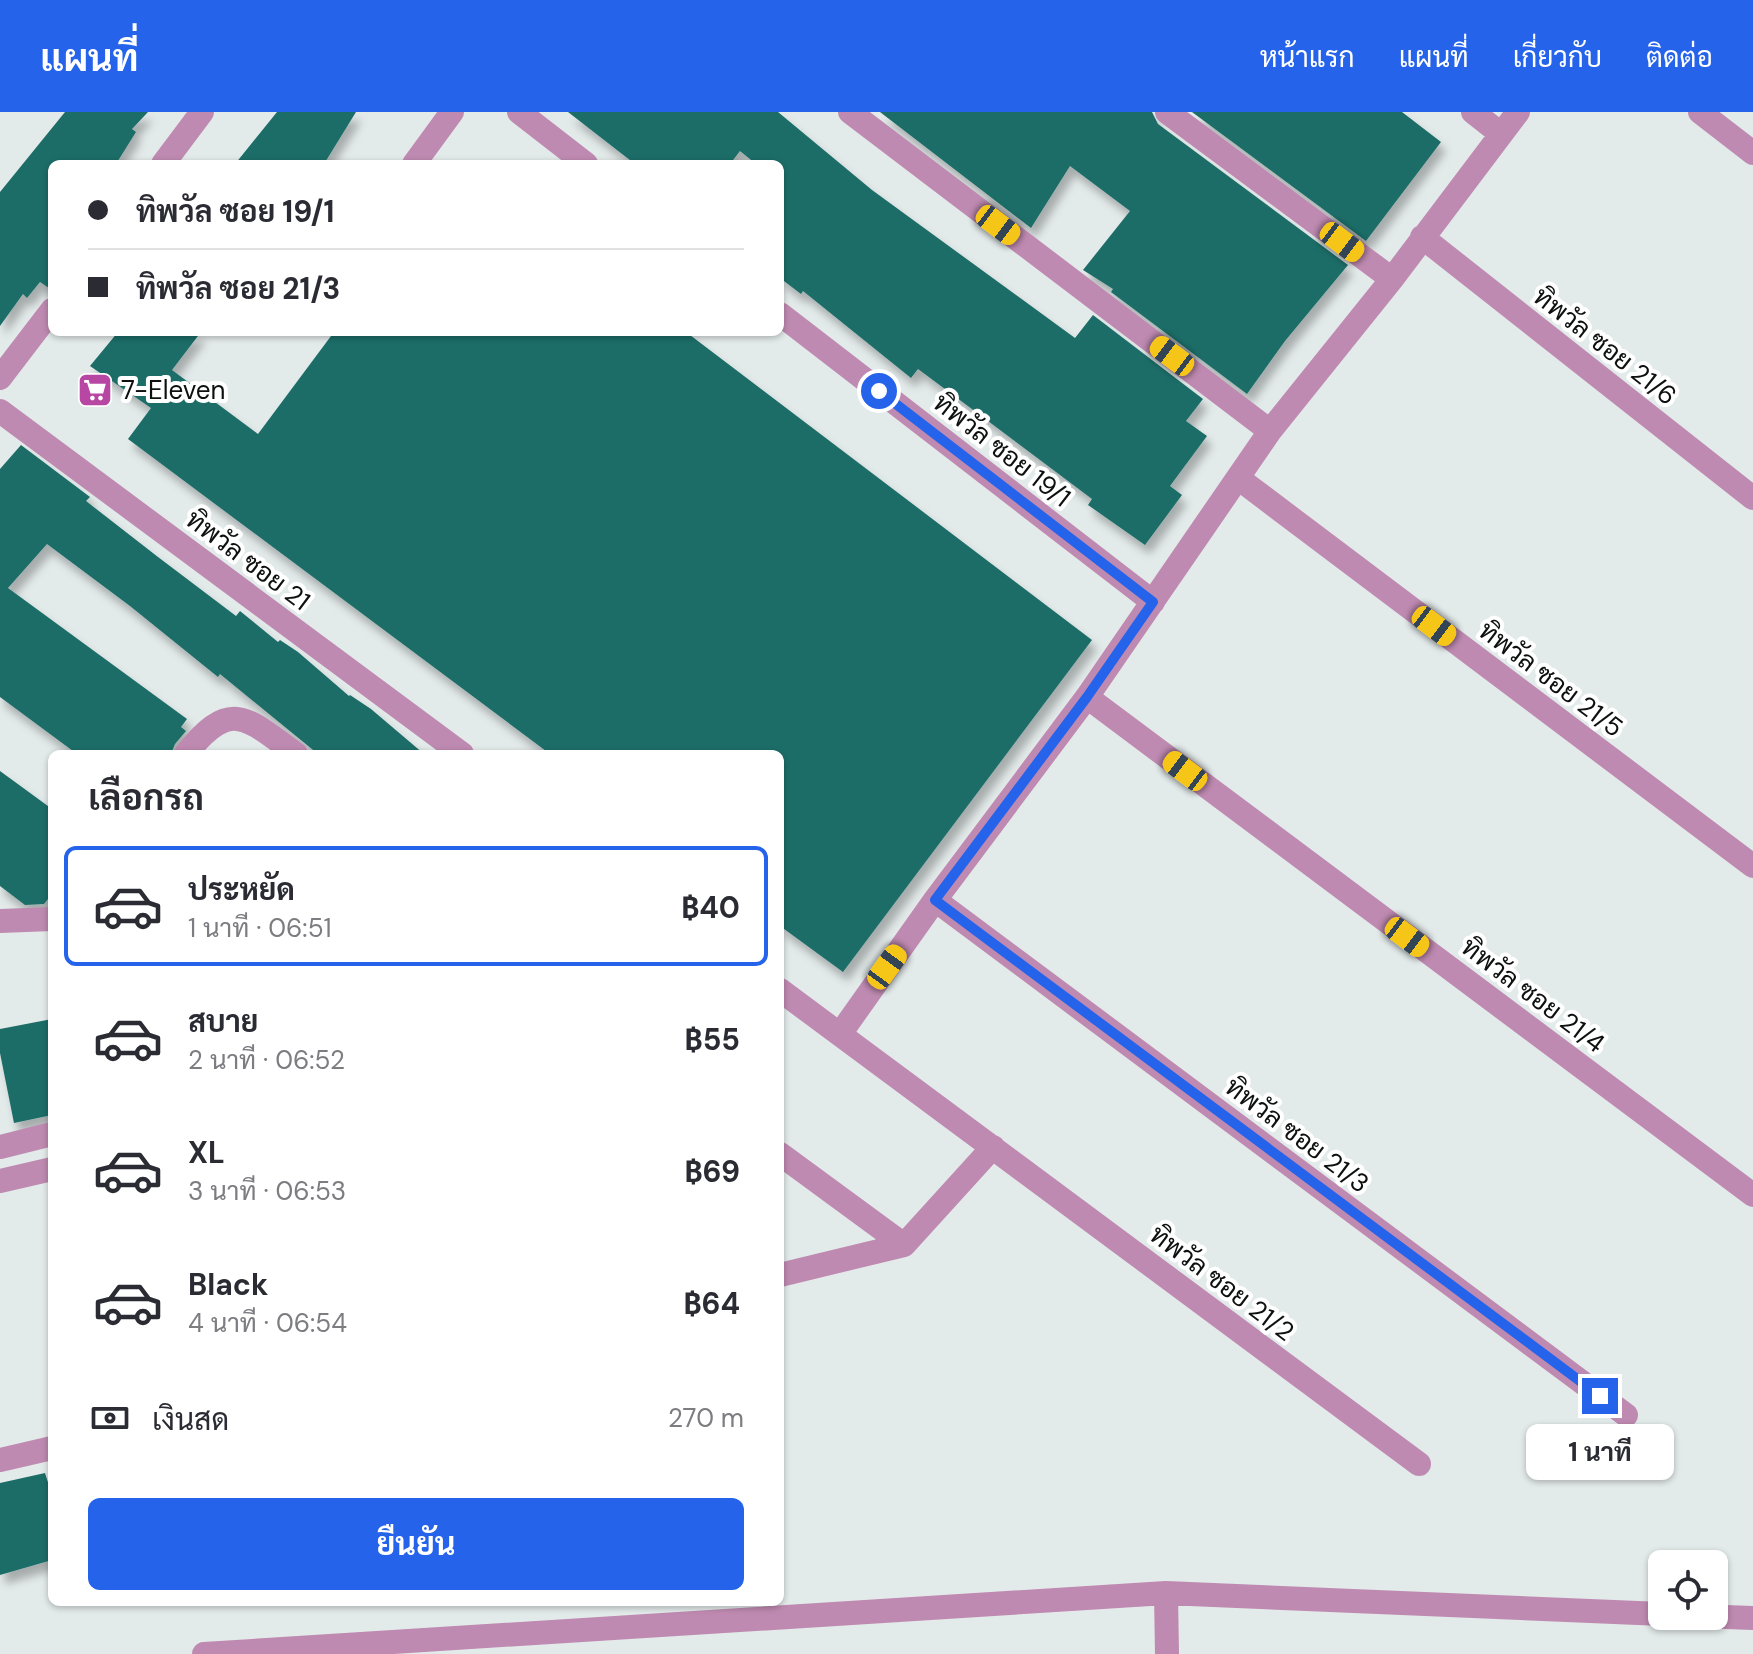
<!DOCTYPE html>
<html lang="th">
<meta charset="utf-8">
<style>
body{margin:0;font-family:"DM Sans",Sarabun,sans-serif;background:#f2f2f3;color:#2b2b33;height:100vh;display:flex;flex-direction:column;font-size:30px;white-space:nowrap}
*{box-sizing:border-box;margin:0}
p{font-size:26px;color:#7c7c81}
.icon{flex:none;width:44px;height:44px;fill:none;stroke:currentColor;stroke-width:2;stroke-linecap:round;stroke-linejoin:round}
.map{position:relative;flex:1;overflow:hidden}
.side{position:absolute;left:48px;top:638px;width:736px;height:856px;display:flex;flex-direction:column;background:#fff;border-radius:12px;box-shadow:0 2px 6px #0004}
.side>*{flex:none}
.guide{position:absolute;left:48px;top:48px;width:736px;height:176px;border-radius:12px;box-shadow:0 2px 6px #0004;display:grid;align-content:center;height:176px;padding:0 40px;background:#fff}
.tools{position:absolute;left:1648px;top:1438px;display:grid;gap:16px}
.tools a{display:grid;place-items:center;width:80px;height:80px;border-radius:12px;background:#fff;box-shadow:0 2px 6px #0004;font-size:40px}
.end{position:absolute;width:36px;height:36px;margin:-18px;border:10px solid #2563eb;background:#fff;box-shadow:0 0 0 4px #fff}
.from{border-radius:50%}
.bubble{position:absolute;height:56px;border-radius:12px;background:#fff;box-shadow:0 2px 6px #0004;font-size:26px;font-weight:700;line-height:56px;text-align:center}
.car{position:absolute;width:24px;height:48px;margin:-24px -12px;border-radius:10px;box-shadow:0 0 6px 2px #0007;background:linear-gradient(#f5c518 24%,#345 0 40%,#f5c518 0 76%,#345 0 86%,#f5c518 0)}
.guide b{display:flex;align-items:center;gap:28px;height:76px;font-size:30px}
.guide b+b{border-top:2px solid #e1e1e2}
.guide i{width:20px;height:20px;background:#2b2b33}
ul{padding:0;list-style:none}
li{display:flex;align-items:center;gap:24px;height:120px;margin:0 16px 12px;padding:0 24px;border:4px solid transparent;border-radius:12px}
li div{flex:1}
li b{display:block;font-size:30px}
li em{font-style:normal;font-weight:700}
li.selected{border-color:#2563eb}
li>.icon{width:72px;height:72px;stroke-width:1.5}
h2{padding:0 40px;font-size:36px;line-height:96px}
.pay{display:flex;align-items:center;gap:20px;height:88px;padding:0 40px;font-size:30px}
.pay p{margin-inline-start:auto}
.action{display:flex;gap:16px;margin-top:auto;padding:16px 40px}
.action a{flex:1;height:92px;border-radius:12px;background:#2563eb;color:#fff;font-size:32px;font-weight:700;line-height:92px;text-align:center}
header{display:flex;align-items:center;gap:48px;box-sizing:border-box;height:112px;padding:0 40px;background:#2563eb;color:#fff}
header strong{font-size:38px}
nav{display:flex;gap:44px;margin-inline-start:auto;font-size:28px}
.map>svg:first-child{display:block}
.building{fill:#1e6d68;filter:url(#shadow)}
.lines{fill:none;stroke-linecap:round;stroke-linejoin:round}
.minor{stroke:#bf8ab1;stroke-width:24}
.route{stroke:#2563eb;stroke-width:10}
.labels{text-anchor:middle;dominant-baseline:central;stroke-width:8;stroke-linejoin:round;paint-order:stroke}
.street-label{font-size:26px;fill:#0d100f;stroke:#fff}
.poi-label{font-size:26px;fill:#0d100f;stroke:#fff;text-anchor:start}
</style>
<header>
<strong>แผนที่</strong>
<nav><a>หน้าแรก</a><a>แผนที่</a><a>เกี่ยวกับ</a><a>ติดต่อ</a></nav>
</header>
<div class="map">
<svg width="1753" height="1542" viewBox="0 0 1753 1542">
<defs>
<filter id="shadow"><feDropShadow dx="5" dy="9" stdDeviation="4" flood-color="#0004"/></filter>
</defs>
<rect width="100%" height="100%" fill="#e3eaea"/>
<path class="building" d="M 65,0 L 148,0 L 132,17 L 136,20 L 116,52 L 52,52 L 52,178 L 40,170 L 27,186 L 23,182 L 0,214 L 0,80 Z
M 277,0 L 356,0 L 324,52 L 235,52 Z
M 568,0 L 778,0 L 872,78 L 1075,226 L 1093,203 L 1203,287 L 1186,309 L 1207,324 L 1170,374 L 1182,383 L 1145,433 L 1088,393 L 1092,387 L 984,306 L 918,257 L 911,266 L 803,179 L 801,182 L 780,166 L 780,52 L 756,52 L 740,39 L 730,52 L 635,52 Z
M 880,0 L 1152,0 L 1158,12 L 1348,153 L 1285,229 L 1247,282 L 1111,180 L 1113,177 L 1083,158 L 1130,99 L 1070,54 L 1031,116 Z
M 1192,0 L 1402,0 L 1441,30 L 1366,129 Z
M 118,220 L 201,220 L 172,258 L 258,322 L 334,220 L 686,220 L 1092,528 L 843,860 L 780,814 L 780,642 L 550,642 L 128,327 L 151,296 L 90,254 Z
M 21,333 L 90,385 L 86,389 L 158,445 L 236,504 L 240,499 L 278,530 L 280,528 L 298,540 L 349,584 L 350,583 L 371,597 L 424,642 L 318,642 L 220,562 L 218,565 L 130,494 L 47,432 L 8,476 L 187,607 L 181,615 L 186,619 L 175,632 L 171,642 L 77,642 L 0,585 L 0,357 Z
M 0,659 L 52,697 L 52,782 L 44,792 L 25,793 L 0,774 Z
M 52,907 L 52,1003 L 14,1011 L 0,941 L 0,917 Z
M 45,1361 L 52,1383 L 52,1448 L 0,1463 L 0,1371 Z"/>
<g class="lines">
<path class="minor" d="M 519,0 L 586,52
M 850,0 L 1270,319
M 1167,0 L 1392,167
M 1473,0 L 1501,22
M 1700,0 L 1753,41
M 163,52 L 202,0
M 414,52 L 452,0
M 1422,125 L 1753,386
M 780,202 L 1153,490
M 0,266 L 52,198
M 0,299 L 462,642
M 1238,366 L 1753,754
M 1087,585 L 1753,1083
M 186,642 C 231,585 246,606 296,642
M 935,788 L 1626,1303
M 0,809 L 52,807
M 780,878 L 1419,1352
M 840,922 L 935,788 L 1087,585 L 1270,319 L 1392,167 L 1518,0
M 0,1035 L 52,1022
M 780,1042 L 904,1133
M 0,1069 L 52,1057
M 780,1163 L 904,1133 L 993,1035
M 0,1348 L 52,1336
M 1166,1481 L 1167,1542
M 1699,1504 L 1753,1506
M 204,1542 L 1166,1481 L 1662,1502"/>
</g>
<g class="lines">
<path class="route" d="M 879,279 L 1153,490 L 1087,585 L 935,788 L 1600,1284"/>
</g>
<defs>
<g id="supermarket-square" transform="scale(1.8)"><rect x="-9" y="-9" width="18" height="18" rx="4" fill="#b847a3" stroke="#fff"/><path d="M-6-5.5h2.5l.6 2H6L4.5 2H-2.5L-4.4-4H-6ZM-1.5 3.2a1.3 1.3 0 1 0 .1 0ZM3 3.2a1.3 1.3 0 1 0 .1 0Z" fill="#fff"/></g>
</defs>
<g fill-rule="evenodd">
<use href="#supermarket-square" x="95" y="278"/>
</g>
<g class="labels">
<g class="street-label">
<text transform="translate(1605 234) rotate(38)">ทิพวัล ซอย 21/6</text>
<text transform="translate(1002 338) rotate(38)">ทิพวัล ซอย 19/1</text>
<text transform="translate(248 448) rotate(37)">ทิพวัล ซอย 21</text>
<text transform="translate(1551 567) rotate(37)">ทิพวัล ซอย 21/5</text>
<text transform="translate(1533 883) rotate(37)">ทิพวัล ซอย 21/4</text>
<text transform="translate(1297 1023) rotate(37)">ทิพวัล ซอย 21/3</text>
<text transform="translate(1222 1171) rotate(37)">ทิพวัล ซอย 21/2</text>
</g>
<g class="poi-label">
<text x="121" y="278">7-Eleven</text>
</g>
</g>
</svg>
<div class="tools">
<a><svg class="icon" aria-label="locate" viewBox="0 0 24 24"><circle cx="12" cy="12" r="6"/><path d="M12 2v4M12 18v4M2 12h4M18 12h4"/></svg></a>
</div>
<i class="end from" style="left:879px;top:279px"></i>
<i class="end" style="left:1600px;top:1284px"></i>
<div class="bubble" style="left:1526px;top:1312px;width:148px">1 นาที</div>
<i class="car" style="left:998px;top:113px;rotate:127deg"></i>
<i class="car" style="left:1342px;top:130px;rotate:127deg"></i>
<i class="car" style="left:1172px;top:244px;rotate:307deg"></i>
<i class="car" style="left:1434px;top:514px;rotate:127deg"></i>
<i class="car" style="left:1185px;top:659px;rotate:307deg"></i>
<i class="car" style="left:1407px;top:825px;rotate:127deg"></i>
<i class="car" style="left:887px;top:855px;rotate:36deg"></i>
<div class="guide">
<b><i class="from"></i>ทิพวัล ซอย 19/1</b>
<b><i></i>ทิพวัล ซอย 21/3</b>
</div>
<section class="side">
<h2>เลือกรถ</h2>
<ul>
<li class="selected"><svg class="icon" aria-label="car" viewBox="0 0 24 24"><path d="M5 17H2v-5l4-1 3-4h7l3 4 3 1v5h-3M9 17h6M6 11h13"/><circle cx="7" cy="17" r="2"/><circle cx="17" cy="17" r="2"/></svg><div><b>ประหยัด</b><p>1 นาที · 06:51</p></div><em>฿40</em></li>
<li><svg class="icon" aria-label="car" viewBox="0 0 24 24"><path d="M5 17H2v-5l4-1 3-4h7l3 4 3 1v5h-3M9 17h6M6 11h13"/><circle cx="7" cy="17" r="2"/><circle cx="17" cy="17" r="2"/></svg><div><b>สบาย</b><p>2 นาที · 06:52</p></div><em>฿55</em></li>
<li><svg class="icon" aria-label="car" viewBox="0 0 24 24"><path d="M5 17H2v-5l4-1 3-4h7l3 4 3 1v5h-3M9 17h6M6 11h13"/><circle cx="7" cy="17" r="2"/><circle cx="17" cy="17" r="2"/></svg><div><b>XL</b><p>3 นาที · 06:53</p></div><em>฿69</em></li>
<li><svg class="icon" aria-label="car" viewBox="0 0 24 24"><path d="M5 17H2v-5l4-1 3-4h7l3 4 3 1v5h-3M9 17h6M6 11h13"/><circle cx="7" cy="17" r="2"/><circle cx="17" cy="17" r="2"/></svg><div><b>Black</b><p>4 นาที · 06:54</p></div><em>฿64</em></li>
</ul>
<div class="pay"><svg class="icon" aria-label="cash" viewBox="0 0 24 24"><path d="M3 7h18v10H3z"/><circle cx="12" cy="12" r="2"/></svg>เงินสด<p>270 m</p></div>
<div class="action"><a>ยืนยัน</a></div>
</section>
</div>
